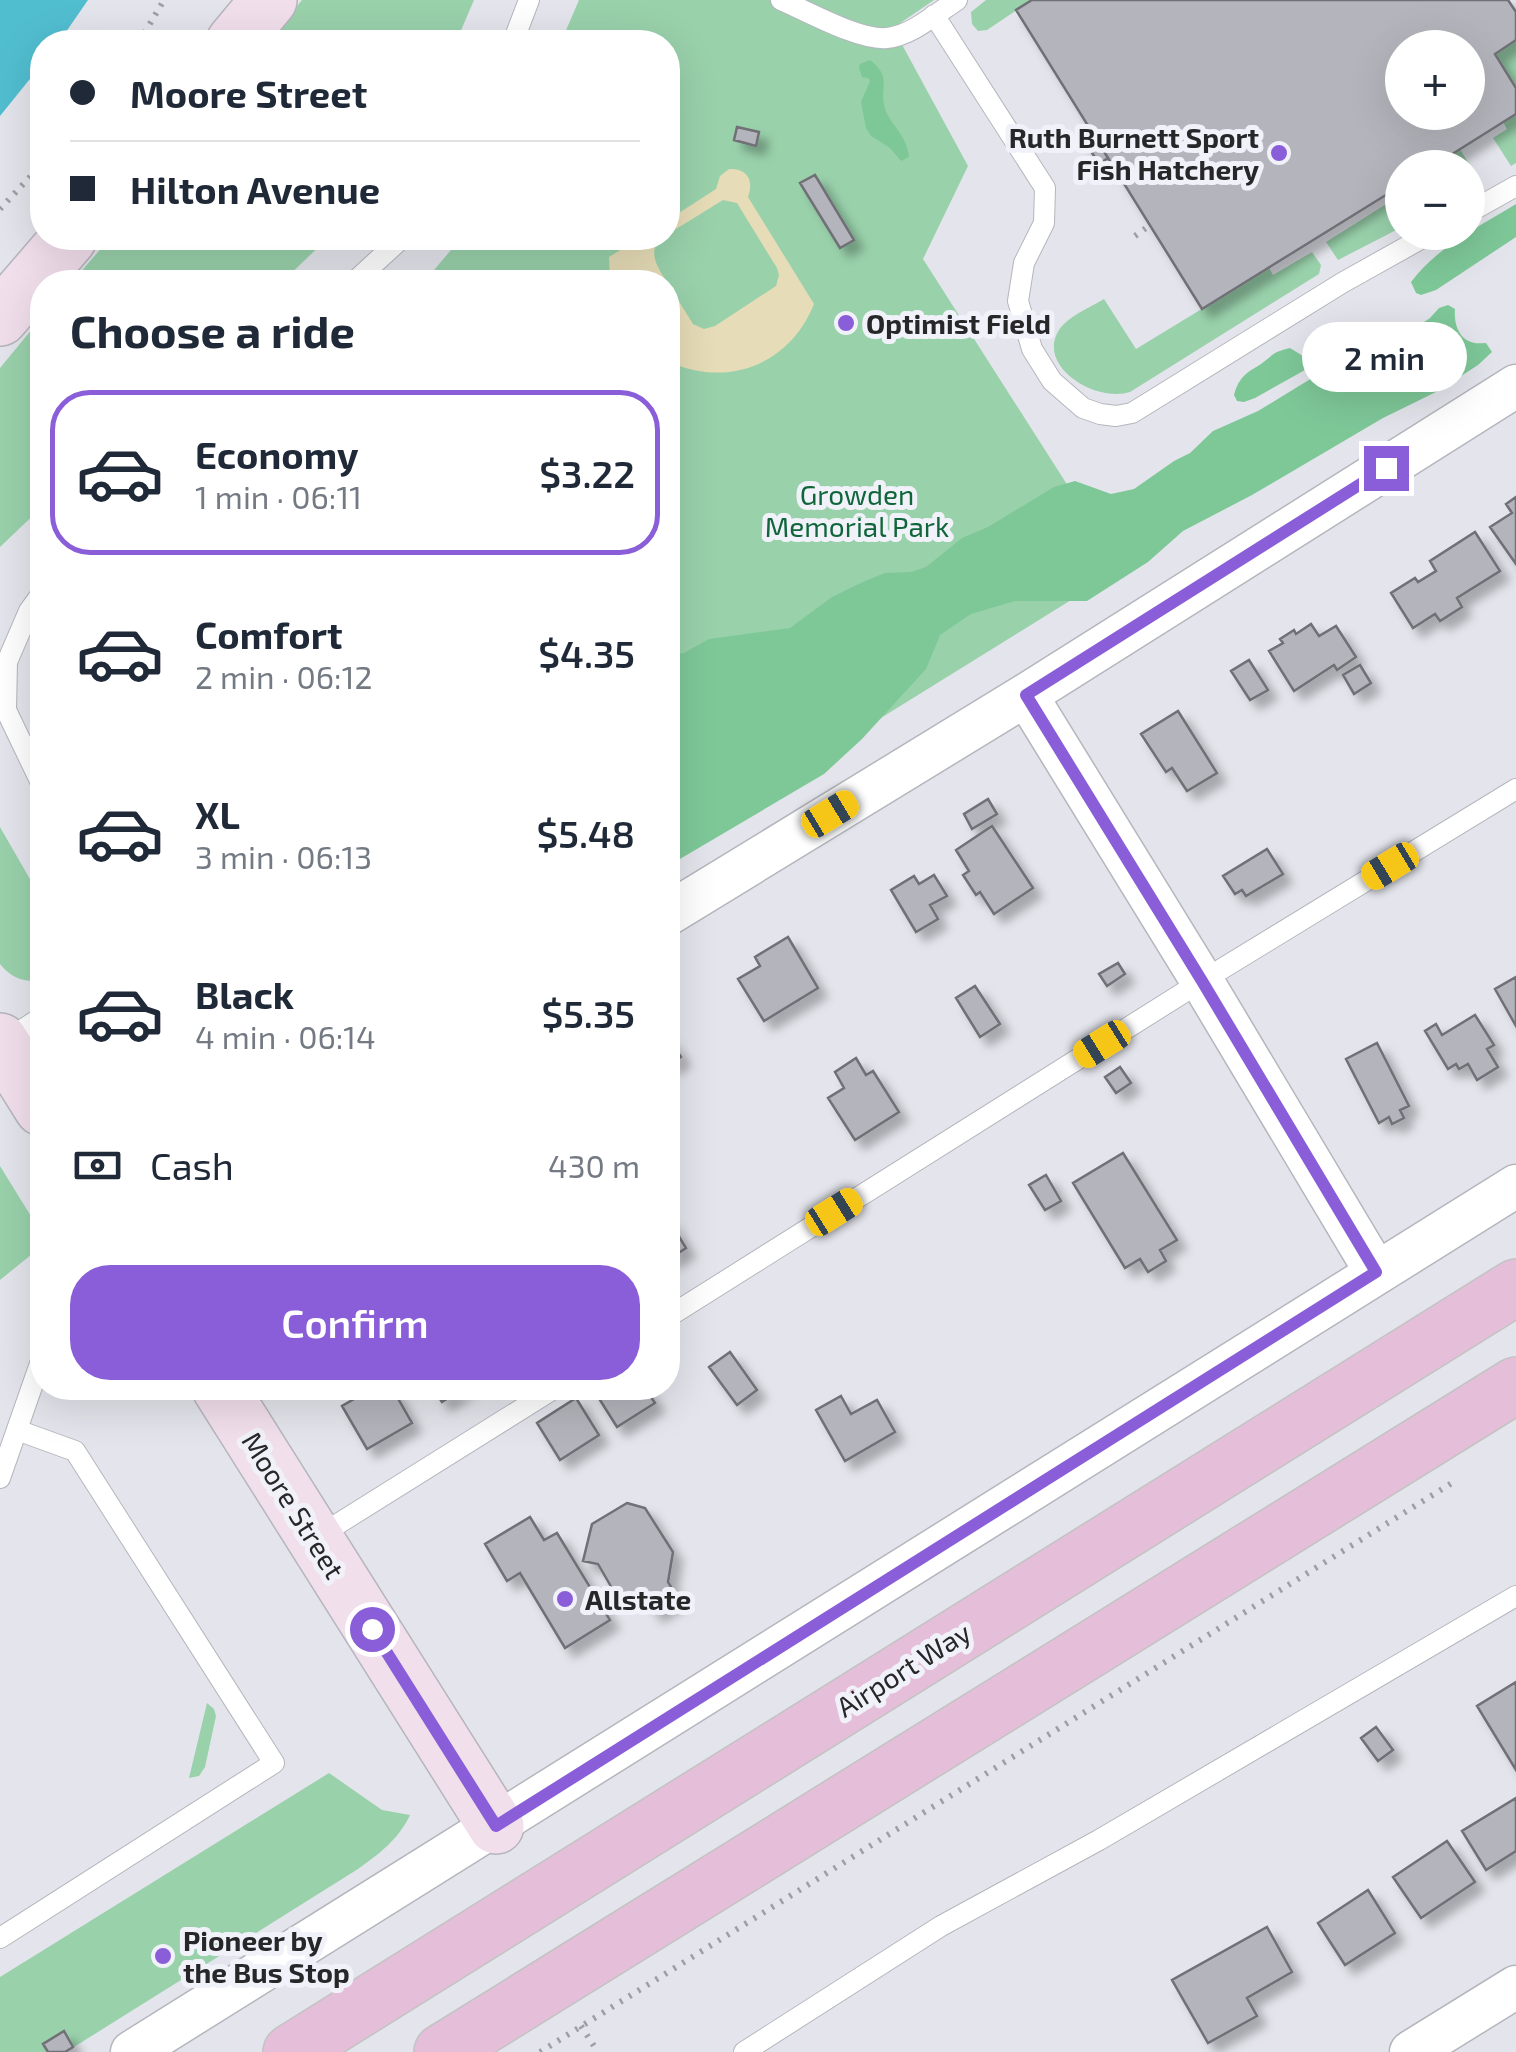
<!DOCTYPE html>
<meta charset="utf-8">
<style>
body{margin:0;font-family:"Exo 2",sans-serif;background:#f6f6f7;color:#1f2937;height:100vh;display:flex;flex-direction:column;font-size:38px;white-space:nowrap}
*{box-sizing:border-box;margin:0}
p{font-size:32px;color:#747a83}
.icon{flex:none;width:55px;height:55px;fill:none;stroke:currentColor;stroke-width:2;stroke-linecap:round;stroke-linejoin:round}
.map{position:relative;flex:1;overflow:hidden}
.sheet{position:absolute;left:30px;top:270px;width:650px;height:1130px;display:flex;flex-direction:column;background:#fff;border-radius:40px;box-shadow:0 10px 40px #0002}
.sheet>*{flex:none}
.guide{position:absolute;left:30px;top:30px;width:650px;height:220px;border-radius:40px;box-shadow:0 10px 40px #0002;display:grid;align-content:center;height:220px;padding:0 40px;background:#fff}
.controls{position:absolute;left:1385px;top:30px;display:grid;gap:20px}
.controls a{display:grid;place-items:center;width:100px;height:100px;border-radius:50%;background:#fff;box-shadow:0 10px 40px #0002;font-size:50px}
.end{position:absolute;width:45px;height:45px;margin:-22px;border:12px solid #895ed8;background:#fff;box-shadow:0 0 0 5px #fff}
.from{border-radius:50%}
.bubble{position:absolute;height:70px;border-radius:35px;background:#fff;box-shadow:0 10px 40px #0002;font-size:32px;font-weight:600;line-height:70px;text-align:center}
.car{position:absolute;width:30px;height:60px;margin:-30px -15px;border-radius:12px;box-shadow:0 0 8px 2px #0007;background:linear-gradient(#f5c518 24%,#345 0 40%,#f5c518 0 76%,#345 0 86%,#f5c518 0)}
.guide b{display:flex;align-items:center;gap:35px;height:95px;font-size:38px}
.guide b+b{border-top:2px solid #e0e1e3}
.guide i{width:25px;height:25px;background:#1f2937}
ul{padding:0;list-style:none}
li{display:flex;align-items:center;gap:30px;height:165px;margin:0 20px 15px;padding:0 20px;border:5px solid transparent;border-radius:40px}
li div{flex:1}
li b{display:block;font-size:38px}
li em{font-style:normal;font-weight:600}
li.selected{border-color:#895ed8}
li>.icon{width:90px;height:90px;stroke-width:1.5}
h2{padding:0 40px;font-size:45px;line-height:120px}
.pay{display:flex;align-items:center;gap:25px;height:110px;padding:0 40px;font-size:38px}
.pay p{margin-inline-start:auto}
.primary-button{display:flex;gap:20px;margin-top:auto;padding:20px 40px}
.primary-button a{flex:1;height:115px;border-radius:40px;background:#895ed8;color:#fff;font-size:40px;font-weight:600;line-height:115px;text-align:center}
.map>svg:first-child{display:block}
.green{fill:#99d1ab}
.forest{fill:#7ec898}
.sand{fill:#e6dcb7}
.water{fill:#51bed0}
.building{fill:#b4b5bc;stroke:#6f7076;stroke-width:2.5;fill-rule:evenodd;filter:url(#shadow)}
.lines{fill:none;stroke-linecap:round;stroke-linejoin:round}
.lane-casing{stroke:#b5b6bd;stroke-width:22}
.street-casing{stroke:#b5b6bd;stroke-width:45}
.secondary-casing{stroke:#b5b6bd;stroke-width:58}
.primary-casing{stroke:#c3c3c3;stroke-width:58}
.path{stroke:#9e9ea4;stroke-width:6;stroke-dasharray:2.5 8;stroke-linecap:butt}
.lane{stroke:#fff;stroke-width:20}
.street{stroke:#fff;stroke-width:42}
.secondary{stroke:#f2dfec;stroke-width:55}
.primary{stroke:#e5bfd9;stroke-width:55}
.route{stroke:#895ed8;stroke-width:12}
.poi-dot{fill:#895ed8;stroke:#f1f2f9;stroke-width:4}
.labels{text-anchor:middle;dominant-baseline:central;stroke-width:10;stroke-linejoin:round;paint-order:stroke}
.poi-label{font-size:28px;font-weight:bold;fill:#27272a;stroke:#f1f2f9;text-anchor:start}
.park-label{font-size:28px;fill:#10663a;stroke:#f1f2f9}
.street-label{font-size:28px;fill:#27272a;stroke:#f1f2f9}
</style>
<div class="map">
<svg width="1516" height="2052" viewBox="0 0 1516 2052">
<defs>
<filter id="shadow"><feDropShadow dx="9" dy="9" stdDeviation="5" flood-color="#0004"/></filter>
</defs>
<rect width="100%" height="100%" fill="#e4e5ec"/>
<path class="green" d="M 302,0 L 474,0 L 456,42 L 268,42 Z
M 579,0 L 934,0 L 893,28 L 968,166 L 923,259 L 1121,569 L 668,850 L 668,282 L 424,282 L 461,238 L 668,238 L 668,42 L 561,42 Z
M 986,0 L 1032,0 L 987,30 L 978,31 L 972,24 L 971,12 Z
M 1516,40 L 1516,88 L 1495,54 Z
M 1516,114 L 1516,163 L 1511,166 L 1493,138 L 1507,129 L 1503,122 Z
M 1460,149 L 1481,184 L 1468,191 L 1468,168 L 1430,168 Z
M 1402,185 L 1402,227 L 1338,260 L 1326,242 L 1399,196 L 1396,189 Z
M 110,238 L 328,238 L 282,282 L 72,282 Z
M 1312,252 L 1321,265 L 1319,274 L 1130,392 C 1095,403 1036,366 1059,330 C 1068,316 1091,307 1104,299 L 1136,349 L 1269,268 L 1273,275 Z
M 42,317 L 42,507 L 0,547 L 0,368 Z
M 0,827 L 42,900 L 42,981 C 24,982 12,979 0,964 Z
M 0,1166 L 42,1234 L 42,1246 L 0,1280 Z
M 207,1703 L 214,1709 L 216,1716 L 205,1767 L 199,1776 L 189,1778 Z
M 329,1773 L 382,1810 L 410,1815 C 399,1839 379,1854 358,1869 L 66,2052 L 0,2052 L 0,1977 Z"/>
<path class="forest" d="M 870,60 C 892,77 880,87 884,105 C 888,124 907,133 909,157 L 901,161 L 890,148 L 871,136 L 866,128 L 861,102 L 870,81 L 868,78 L 862,77 L 859,68 L 860,64 Z
M 1516,204 L 1516,237 L 1436,290 L 1421,295 L 1416,293 L 1411,282 C 1437,247 1480,226 1516,204 Z
M 1448,305 L 1455,309 C 1454,321 1457,337 1471,342 C 1476,344 1481,343 1486,343 L 1492,352 L 1478,365 L 1438,391 L 1383,418 L 1252,495 L 1183,531 L 1148,562 L 1087,601 L 1015,601 L 971,614 L 940,635 L 926,669 L 862,739 L 824,774 L 668,866 L 668,655 L 684,653 L 709,639 L 790,628 L 832,597 L 865,581 L 885,573 L 911,572 L 926,567 L 962,538 L 988,527 L 1054,487 L 1075,481 L 1111,494 L 1134,489 L 1174,461 L 1190,453 L 1213,431 L 1258,411 L 1379,337 L 1412,330 L 1430,318 L 1439,308 Z
M 1290,348 L 1303,356 L 1305,370 L 1255,398 L 1244,402 L 1237,401 L 1234,395 C 1239,377 1246,373 1261,364 C 1274,354 1273,352 1290,348 Z"/>
<path class="sand" d="M 729,169 C 748,168 754,181 748,197 L 814,304 C 790,365 726,389 668,361 L 668,284 L 693,324 L 704,329 L 715,326 L 776,286 L 779,275 L 777,268 L 737,203 L 723,200 L 668,234 L 668,220 L 716,189 L 720,176 Z
M 640,238 L 662,238 C 646,251 658,268 667,282 L 610,282 L 609,257 Z"/>
<path class="water" d="M 0,0 L 88,0 L 59,42 L 42,42 L 42,64 L 0,116 Z"/>
<path class="building" d="M 1032,0 L 1508,0 L 1516,12 L 1516,40 L 1495,54 L 1516,88 L 1516,114 L 1430,168 L 1402,168 L 1402,185 L 1202,309 L 1016,10 ZM 1402,48 L 1468,48 L 1468,112 L 1402,112 Z
M 737,127 L 759,132 L 756,146 L 734,140 Z
M 1093,134 L 1108,158 L 1099,164 L 1084,140 Z
M 815,175 L 854,240 L 840,248 L 800,183 Z
M 1516,497 L 1516,564 L 1490,527 L 1512,513 L 1506,504 Z
M 1475,532 L 1500,571 L 1457,598 L 1462,607 L 1440,621 L 1435,614 L 1413,628 L 1391,593 L 1415,578 L 1418,582 L 1436,571 L 1430,561 Z
M 1311,624 L 1319,636 L 1336,626 L 1356,657 L 1337,670 L 1334,665 L 1294,691 L 1269,651 L 1283,643 L 1280,639 L 1294,630 L 1296,634 Z
M 1249,660 L 1268,690 L 1250,700 L 1231,671 Z
M 1360,665 L 1371,683 L 1354,694 L 1343,675 Z
M 1178,711 L 1217,773 L 1187,791 L 1172,768 L 1166,772 L 1141,734 Z
M 988,799 L 997,814 L 972,829 L 964,814 Z
M 992,826 L 1033,888 L 994,914 L 980,892 L 976,895 L 963,875 L 969,871 L 956,850 Z
M 1267,849 L 1283,874 L 1246,896 L 1242,890 L 1235,894 L 1223,876 Z
M 934,875 L 947,896 L 930,905 L 938,919 L 916,932 L 891,890 L 914,876 L 919,884 Z
M 788,937 L 818,988 L 764,1021 L 738,979 L 760,966 L 755,957 Z
M 1118,963 L 1125,974 L 1107,986 L 1099,974 Z
M 1516,977 L 1516,1026 L 1495,989 Z
M 975,986 L 1000,1024 L 980,1037 L 956,998 Z
M 1475,1015 L 1494,1045 L 1487,1049 L 1498,1067 L 1477,1080 L 1468,1064 L 1459,1069 L 1456,1064 L 1448,1069 L 1425,1031 L 1436,1024 L 1442,1035 Z
M 668,1037 L 681,1057 L 668,1066 Z
M 1377,1043 L 1409,1106 L 1400,1110 L 1404,1118 L 1392,1124 L 1389,1117 L 1379,1123 L 1346,1059 Z
M 856,1058 L 866,1075 L 873,1071 L 899,1112 L 855,1140 L 828,1098 L 844,1088 L 835,1072 Z
M 1120,1067 L 1131,1083 L 1116,1093 L 1105,1077 Z
M 1123,1153 L 1177,1240 L 1160,1250 L 1166,1261 L 1148,1272 L 1140,1259 L 1125,1268 L 1073,1183 Z
M 1046,1175 L 1061,1201 L 1045,1210 L 1029,1185 Z
M 668,1218 L 686,1248 L 668,1260 Z
M 730,1352 L 757,1390 L 737,1405 L 709,1367 Z
M 373,1388 L 392,1388 L 412,1423 L 367,1449 L 342,1406 Z
M 433,1388 L 464,1388 L 442,1402 Z
M 596,1388 L 645,1388 L 655,1403 L 617,1427 L 593,1389 Z
M 841,1396 L 851,1414 L 877,1400 L 895,1432 L 845,1461 L 816,1410 Z
M 576,1398 L 599,1435 L 560,1460 L 537,1423 Z
M 627,1503 L 645,1508 L 673,1552 L 668,1582 L 678,1598 L 654,1613 L 644,1597 L 613,1590 L 598,1564 L 583,1561 L 592,1524 Z
M 530,1517 L 544,1540 L 557,1533 L 610,1620 L 565,1648 L 520,1573 L 507,1581 L 485,1544 Z
M 1516,1682 L 1516,1770 L 1477,1706 Z
M 1376,1727 L 1393,1750 L 1378,1761 L 1361,1738 Z
M 1516,1798 L 1516,1851 L 1486,1870 L 1462,1831 Z
M 1447,1841 L 1475,1882 L 1421,1918 L 1393,1877 Z
M 1368,1890 L 1395,1933 L 1345,1965 L 1318,1923 Z
M 1267,1927 L 1292,1972 L 1247,1998 L 1257,2016 L 1208,2043 L 1172,1980 Z
M 64,2031 L 73,2047 L 65,2052 L 48,2052 L 43,2044 Z"/>
<g class="lines">
<g class="lane-casing">
<path id="lane" d="M 781,0 C 807,11 860,41 887,38 C 911,36 937,13 957,0
M 934,15 L 1045,188 L 1044,223 L 1024,263 L 1018,301 L 1032,349 L 1052,381 L 1083,408 L 1100,414 L 1116,416 L 1132,413 L 1342,283 L 1433,232
M 513,42 L 529,0
M 1468,213 L 1516,186
M 354,282 L 402,238
M 42,593 L 29,611 L 7,662 L 6,710 L 42,785
M 3,1042 L 42,1017
M 668,1317 L 1202,981 L 1516,789
M 0,1478 L 42,1358
M 317,1537 L 555,1388
M 0,1938 L 274,1763 L 75,1451 L 17,1430
M 744,2052 L 941,1926 L 1099,1840 L 1516,1596"/>
</g>
<g class="street-casing">
<path id="street" d="M 1026,695 L 1202,981 L 1376,1272
M 668,914 L 1026,695 L 1516,386
M 132,2052 L 1516,1186
M 1411,2052 L 1516,1987"/>
</g>
<g class="secondary-casing">
<path id="secondary" d="M 234,42 L 269,0
M 0,318 L 69,238
M 0,1041 L 42,1108
M 220,1388 L 496,1826"/>
</g>
<g class="primary-casing">
<path id="primary" d="M 291,2052 L 1516,1287
M 442,2052 L 1516,1385"/>
</g>
<path class="path" d="M 139,42 L 164,0
M 0,209 L 42,164
M 1135,236 L 1150,225
M 581,2026 L 598,2052
M 540,2052 L 1455,1481"/>
<use href="#lane" class="lane"/>
<use href="#street" class="street"/>
<use href="#secondary" class="secondary"/>
<use href="#primary" class="primary"/>
</g>
<g class="lines">
<path class="route" d="M 372,1629 L 496,1826 L 1376,1272 L 1202,981 L 1026,695 L 1386,468"/>
</g>
<g class="poi-dot">
<circle cx="1279" cy="153" r="10"/>
<circle cx="846" cy="323" r="10"/>
<circle cx="565" cy="1599" r="10"/>
<circle cx="163" cy="1956" r="10"/>
</g>
<g class="labels">
<g class="poi-label">
<text x="1259" y="137" text-anchor="end">Ruth Burnett Sport<tspan x="1259" dy="32">Fish Hatchery</tspan></text>
<text x="866" y="323">Optimist Field</text>
<text x="585" y="1599">Allstate</text>
<text x="183" y="1940">Pioneer by<tspan x="183" dy="32">the Bus Stop</tspan></text>
</g>
<g class="park-label">
<text x="857" y="494">Growden<tspan x="857" dy="32">Memorial Park</tspan></text>
</g>
<g class="street-label">
<text transform="translate(294 1505) rotate(58)">Moore Street</text>
<text transform="translate(903 1669) rotate(-32)">Airport Way</text>
</g>
</g>
</svg>
<div class="controls">
<a>+</a>
<a>−</a>
</div>
<i class="end from" style="left:372px;top:1629px"></i>
<i class="end" style="left:1386px;top:468px"></i>
<div class="bubble" style="left:1302px;top:322px;width:165px">2 min</div>
<i class="car" style="left:830px;top:814px;rotate:59deg"></i>
<i class="car" style="left:1390px;top:866px;rotate:239deg"></i>
<i class="car" style="left:1102px;top:1044px;rotate:238deg"></i>
<i class="car" style="left:834px;top:1212px;rotate:58deg"></i>
<div class="guide">
<b><i class="from"></i>Moore Street</b>
<b><i></i>Hilton Avenue</b>
</div>
<section class="sheet">
<h2>Choose a ride</h2>
<ul>
<li class="selected"><svg class="icon" aria-label="car" viewBox="0 0 24 24"><path d="M5 17H2v-5l4-1 3-4h7l3 4 3 1v5h-3M9 17h6M6 11h13"/><circle cx="7" cy="17" r="2"/><circle cx="17" cy="17" r="2"/></svg><div><b>Economy</b><p>1 min · 06:11</p></div><em>$3.22</em></li>
<li><svg class="icon" aria-label="car" viewBox="0 0 24 24"><path d="M5 17H2v-5l4-1 3-4h7l3 4 3 1v5h-3M9 17h6M6 11h13"/><circle cx="7" cy="17" r="2"/><circle cx="17" cy="17" r="2"/></svg><div><b>Comfort</b><p>2 min · 06:12</p></div><em>$4.35</em></li>
<li><svg class="icon" aria-label="car" viewBox="0 0 24 24"><path d="M5 17H2v-5l4-1 3-4h7l3 4 3 1v5h-3M9 17h6M6 11h13"/><circle cx="7" cy="17" r="2"/><circle cx="17" cy="17" r="2"/></svg><div><b>XL</b><p>3 min · 06:13</p></div><em>$5.48</em></li>
<li><svg class="icon" aria-label="car" viewBox="0 0 24 24"><path d="M5 17H2v-5l4-1 3-4h7l3 4 3 1v5h-3M9 17h6M6 11h13"/><circle cx="7" cy="17" r="2"/><circle cx="17" cy="17" r="2"/></svg><div><b>Black</b><p>4 min · 06:14</p></div><em>$5.35</em></li>
</ul>
<div class="pay"><svg class="icon" aria-label="cash" viewBox="0 0 24 24"><path d="M3 7h18v10H3z"/><circle cx="12" cy="12" r="2"/></svg>Cash<p>430 m</p></div>
<div class="primary-button"><a>Confirm</a></div>
</section>
</div>
